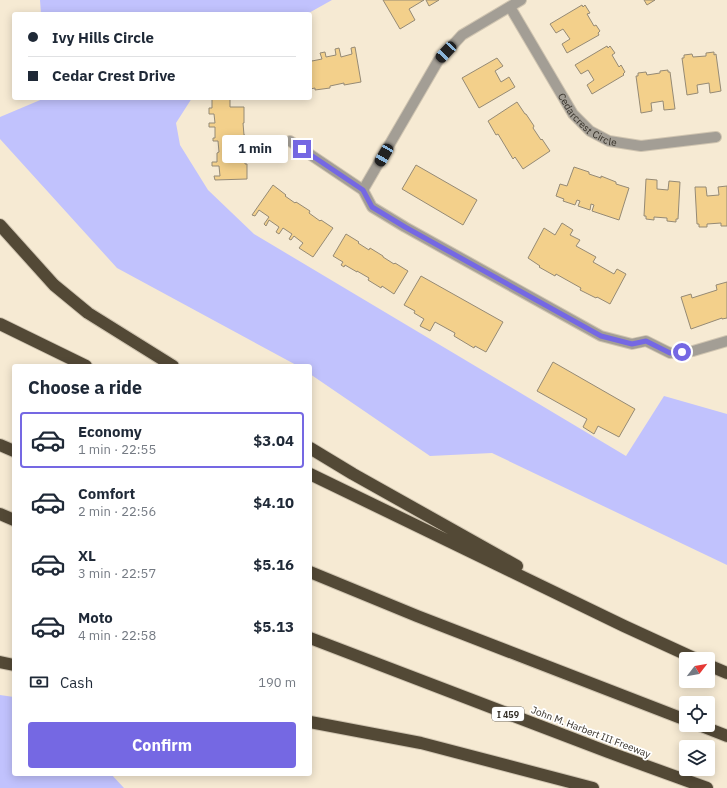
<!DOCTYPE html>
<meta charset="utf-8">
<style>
body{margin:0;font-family:"IBM Plex Sans",sans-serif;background:#f2f2f3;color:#1f2937;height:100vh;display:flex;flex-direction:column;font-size:15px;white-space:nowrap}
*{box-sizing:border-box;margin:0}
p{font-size:13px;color:#747a83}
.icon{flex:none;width:22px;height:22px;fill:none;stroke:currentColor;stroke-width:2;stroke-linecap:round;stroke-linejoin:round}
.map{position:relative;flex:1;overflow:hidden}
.drawer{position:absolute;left:12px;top:364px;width:300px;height:412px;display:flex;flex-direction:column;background:#fff;border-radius:4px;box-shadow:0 2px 10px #0003}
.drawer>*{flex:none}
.top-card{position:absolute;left:12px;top:12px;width:300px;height:88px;border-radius:4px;box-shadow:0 2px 10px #0003;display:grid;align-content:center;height:88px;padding:0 16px;background:#fff}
.needle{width:26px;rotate:59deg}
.tools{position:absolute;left:679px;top:652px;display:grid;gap:8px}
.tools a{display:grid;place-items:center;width:36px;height:36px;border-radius:4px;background:#fff;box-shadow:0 2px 10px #0003;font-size:20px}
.end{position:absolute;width:18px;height:18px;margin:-9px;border:5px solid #7568e3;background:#fff;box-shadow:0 0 0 2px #fff}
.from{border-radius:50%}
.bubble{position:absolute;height:28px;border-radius:4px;background:#fff;box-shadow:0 2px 10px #0003;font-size:13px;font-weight:800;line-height:28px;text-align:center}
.car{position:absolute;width:12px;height:24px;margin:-12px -6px;border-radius:5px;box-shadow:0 0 3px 1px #0007;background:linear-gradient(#222 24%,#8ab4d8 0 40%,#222 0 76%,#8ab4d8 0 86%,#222 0)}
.top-card b{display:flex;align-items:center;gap:14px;height:38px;font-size:15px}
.top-card b+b{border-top:1px solid #e0e1e3}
.top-card i{width:10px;height:10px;background:#1f2937}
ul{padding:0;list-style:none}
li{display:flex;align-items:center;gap:12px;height:56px;margin:0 8px 6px;padding:0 8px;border:2px solid transparent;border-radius:4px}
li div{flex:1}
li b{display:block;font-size:15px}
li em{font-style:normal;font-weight:800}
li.current{border-color:#7568e3}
li>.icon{width:36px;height:36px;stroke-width:1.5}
h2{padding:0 16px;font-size:18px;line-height:48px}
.pay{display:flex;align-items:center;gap:10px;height:44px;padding:0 16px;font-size:15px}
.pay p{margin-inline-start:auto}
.primary-button{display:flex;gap:8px;margin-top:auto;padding:8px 16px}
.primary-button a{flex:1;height:46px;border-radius:4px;background:#7568e3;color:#fff;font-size:16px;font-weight:800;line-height:46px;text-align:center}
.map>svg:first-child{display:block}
.green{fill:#c1c2fd}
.building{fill:#f3d08b;stroke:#958a75}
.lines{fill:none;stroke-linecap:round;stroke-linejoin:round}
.street-casing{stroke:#d0c5b1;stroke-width:12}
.highway-casing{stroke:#d0c5b1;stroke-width:14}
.street{stroke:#a39e95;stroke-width:10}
.highway{stroke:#534936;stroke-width:12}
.route{stroke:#7568e3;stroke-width:5}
.labels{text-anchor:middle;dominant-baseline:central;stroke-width:3.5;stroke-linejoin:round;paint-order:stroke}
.shield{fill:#fff;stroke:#726f69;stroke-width:1}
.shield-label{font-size:9px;font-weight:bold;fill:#363129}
.street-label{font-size:10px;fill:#363129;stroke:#fff}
</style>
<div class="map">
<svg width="727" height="788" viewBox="0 0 727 788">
<rect width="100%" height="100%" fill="#f6ead3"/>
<path class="green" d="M 40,0 L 332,0 L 307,14 L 41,14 Z
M 45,98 L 192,98 L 176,123 L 180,145 L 208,190 L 254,234 L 626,456 L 664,396 L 727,414 L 727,565 L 492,453 L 430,456 L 310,374 L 310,366 L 298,366 L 117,268 L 0,139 L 0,117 Z
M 0,695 L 14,697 L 14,774 L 111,774 L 124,788 L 0,788 Z"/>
<path class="building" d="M 383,0 L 424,0 L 409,9 L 415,20 L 400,29 Z
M 426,0 L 439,0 L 429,6 Z
M 644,0 L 655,0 L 647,5 Z
M 582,5 L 583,7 L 585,5 L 590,13 L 587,14 L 594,26 L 596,25 L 600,31 L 598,33 L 599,35 L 567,53 L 562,44 L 570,39 L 563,29 L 556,33 L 550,24 Z
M 607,46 L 608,48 L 610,46 L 615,53 L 612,55 L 619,67 L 621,65 L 625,72 L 623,74 L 624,75 L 592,94 L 587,85 L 594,80 L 588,70 L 581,74 L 575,65 Z
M 355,47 L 361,82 L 344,85 L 344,83 L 330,86 L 330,88 L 315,90 L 315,88 L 310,89 L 310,56 L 312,61 L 322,59 L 320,53 L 325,52 L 326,57 L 336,55 L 335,49 L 339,48 L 341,57 L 352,54 L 351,48 Z
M 714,52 L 714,55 L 716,54 L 721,91 L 710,93 L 709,83 L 697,85 L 698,93 L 687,95 L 682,58 L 684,58 L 684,55 L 692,54 L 693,57 L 706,56 L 706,53 Z
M 497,58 L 503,66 L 495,71 L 501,82 L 509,77 L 515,87 L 479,108 L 462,78 Z
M 668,70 L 668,72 L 670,72 L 675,109 L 664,110 L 663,101 L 651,103 L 652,111 L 641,113 L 636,76 L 638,76 L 638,73 L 646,72 L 647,75 L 660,73 L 660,71 Z
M 212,98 L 230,98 L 230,107 L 244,107 L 244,123 L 243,123 L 244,135 L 245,135 L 245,164 L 247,164 L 247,179 L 215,180 L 214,176 L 220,176 L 219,166 L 212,166 L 212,162 L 217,162 L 217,153 L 219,152 L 218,141 L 213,141 L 213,138 L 215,138 L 215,127 L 209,127 L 209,123 L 215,123 L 214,114 L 209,114 L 209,108 L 212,108 Z
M 517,102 L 525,114 L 526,114 L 534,126 L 533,128 L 541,140 L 542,139 L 550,151 L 523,169 L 515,157 L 513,159 L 498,134 L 496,135 L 488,121 Z
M 416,165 L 477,200 L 463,225 L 402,189 Z
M 574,167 L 589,172 L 589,174 L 601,178 L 601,176 L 616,182 L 616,184 L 629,188 L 619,220 L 592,211 L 594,205 L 591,204 L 590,210 L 578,206 L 580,201 L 577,200 L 575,205 L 563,201 L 564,199 L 556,196 L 560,184 L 567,186 Z
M 646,179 L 657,180 L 657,189 L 668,190 L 669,181 L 680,182 L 678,219 L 676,219 L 676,222 L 667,221 L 667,218 L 654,217 L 654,220 L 646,219 L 646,216 L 644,216 Z
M 273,185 L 286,195 L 285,196 L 295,203 L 296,202 L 310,211 L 309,213 L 320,221 L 321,220 L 333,228 L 313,257 L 299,248 L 303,243 L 294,236 L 291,240 L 289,239 L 292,234 L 283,228 L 279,234 L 276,232 L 279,227 L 269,220 L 266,226 L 264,224 L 269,217 L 259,210 L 255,216 L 252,215 Z
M 727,186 L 727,226 L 721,226 L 721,223 L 707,224 L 707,227 L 699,227 L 699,224 L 697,224 L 695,187 L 706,187 L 707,196 L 719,195 L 718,187 Z
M 562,223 L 573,230 L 570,235 L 580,240 L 576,246 L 596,257 L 593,262 L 614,274 L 617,269 L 626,274 L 610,304 L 597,297 L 596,298 L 580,290 L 581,288 L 556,274 L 555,276 L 539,267 L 540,266 L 528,258 L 544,228 L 555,235 Z
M 346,234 L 359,242 L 358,243 L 369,250 L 370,248 L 383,256 L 383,257 L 394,264 L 395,263 L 408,271 L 394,294 L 382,286 L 381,288 L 368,280 L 369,278 L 357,271 L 357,272 L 345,265 L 344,267 L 341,265 L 343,262 L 333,256 Z
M 421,276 L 503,322 L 486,352 L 475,346 L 474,348 L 454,336 L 455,333 L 435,322 L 430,331 L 420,326 L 424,319 L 414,313 L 415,311 L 404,305 Z
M 727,282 L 727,318 L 722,319 L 722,318 L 691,329 L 681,297 L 691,294 L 692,298 L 717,290 L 716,285 Z
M 553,362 L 635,409 L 619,437 L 598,426 L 594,434 L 583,427 L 587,419 L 537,391 Z"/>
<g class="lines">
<g class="street-casing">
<g id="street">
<path id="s1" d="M 510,7 L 573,114 L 590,131 L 609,141 L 641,146 L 716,137"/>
<path d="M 290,141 L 363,190 L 372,207 L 405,227 L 601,336 L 632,344 L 646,341 L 670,353 L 693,351 L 727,341"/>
<path d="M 363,190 L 438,61 L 462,35 L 521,0"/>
</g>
</g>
<g class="highway-casing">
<path id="highway" d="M 0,225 L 54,285 L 88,313 L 173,366
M 0,324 L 86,366
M 0,445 L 14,451
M 310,448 L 353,474 L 517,566
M 310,474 L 624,626 L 696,659
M 0,514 L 14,520
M 310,572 L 417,616 L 686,720
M 310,638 L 608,752 L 707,788
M 0,662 L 14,665
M 708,665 L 727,673
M 310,722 L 421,743 L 593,788
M 699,725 L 727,736"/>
</g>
<use href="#street" class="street"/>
<use href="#highway" class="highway"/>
</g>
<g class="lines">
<path class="route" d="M 302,149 L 363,190 L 372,207 L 405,227 L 601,336 L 632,344 L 646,341 L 670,353 L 682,352"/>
</g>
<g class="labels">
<rect class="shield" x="492" y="707" width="32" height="14" rx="3"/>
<g class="shield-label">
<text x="508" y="714">I 459</text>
</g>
<g class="street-label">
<text stroke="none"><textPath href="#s1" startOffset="139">Cedarcrest Circle</textPath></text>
<text transform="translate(591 732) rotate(21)">John M. Harbert III Freeway</text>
</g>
</g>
</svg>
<div class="tools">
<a><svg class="needle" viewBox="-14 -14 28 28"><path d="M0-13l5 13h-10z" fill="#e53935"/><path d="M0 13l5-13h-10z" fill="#747a83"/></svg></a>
<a><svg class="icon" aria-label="locate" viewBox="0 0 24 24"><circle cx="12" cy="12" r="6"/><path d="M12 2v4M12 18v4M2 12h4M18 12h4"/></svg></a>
<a><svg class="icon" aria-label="layers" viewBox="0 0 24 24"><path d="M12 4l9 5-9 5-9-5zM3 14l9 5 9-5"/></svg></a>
</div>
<i class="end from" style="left:682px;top:352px"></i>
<i class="end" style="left:302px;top:149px"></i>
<div class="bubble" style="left:222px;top:135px;width:66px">1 min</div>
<i class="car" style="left:446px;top:52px;rotate:223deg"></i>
<i class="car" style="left:384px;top:155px;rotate:210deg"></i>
<div class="top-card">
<b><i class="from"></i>Ivy Hills Circle</b>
<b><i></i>Cedar Crest Drive</b>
</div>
<section class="drawer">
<h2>Choose a ride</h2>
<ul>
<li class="current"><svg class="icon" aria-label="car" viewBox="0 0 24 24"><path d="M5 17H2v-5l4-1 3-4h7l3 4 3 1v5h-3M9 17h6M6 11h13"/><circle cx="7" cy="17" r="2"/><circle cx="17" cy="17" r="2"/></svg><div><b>Economy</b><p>1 min · 22:55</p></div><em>$3.04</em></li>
<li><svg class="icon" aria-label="car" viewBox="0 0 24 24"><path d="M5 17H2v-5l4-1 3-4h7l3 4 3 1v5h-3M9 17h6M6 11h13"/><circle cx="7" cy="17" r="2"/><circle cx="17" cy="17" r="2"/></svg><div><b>Comfort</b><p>2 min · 22:56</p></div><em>$4.10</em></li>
<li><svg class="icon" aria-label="car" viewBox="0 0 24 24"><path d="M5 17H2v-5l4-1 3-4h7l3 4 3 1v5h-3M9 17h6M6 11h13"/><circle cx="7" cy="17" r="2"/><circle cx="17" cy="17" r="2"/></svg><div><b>XL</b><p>3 min · 22:57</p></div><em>$5.16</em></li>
<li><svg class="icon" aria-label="car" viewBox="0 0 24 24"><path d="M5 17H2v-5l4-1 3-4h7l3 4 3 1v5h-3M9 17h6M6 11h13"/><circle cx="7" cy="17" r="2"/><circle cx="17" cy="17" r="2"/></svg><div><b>Moto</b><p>4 min · 22:58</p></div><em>$5.13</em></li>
</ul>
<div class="pay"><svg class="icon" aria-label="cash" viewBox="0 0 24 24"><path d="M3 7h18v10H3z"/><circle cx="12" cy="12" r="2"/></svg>Cash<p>190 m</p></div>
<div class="primary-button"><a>Confirm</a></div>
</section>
</div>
